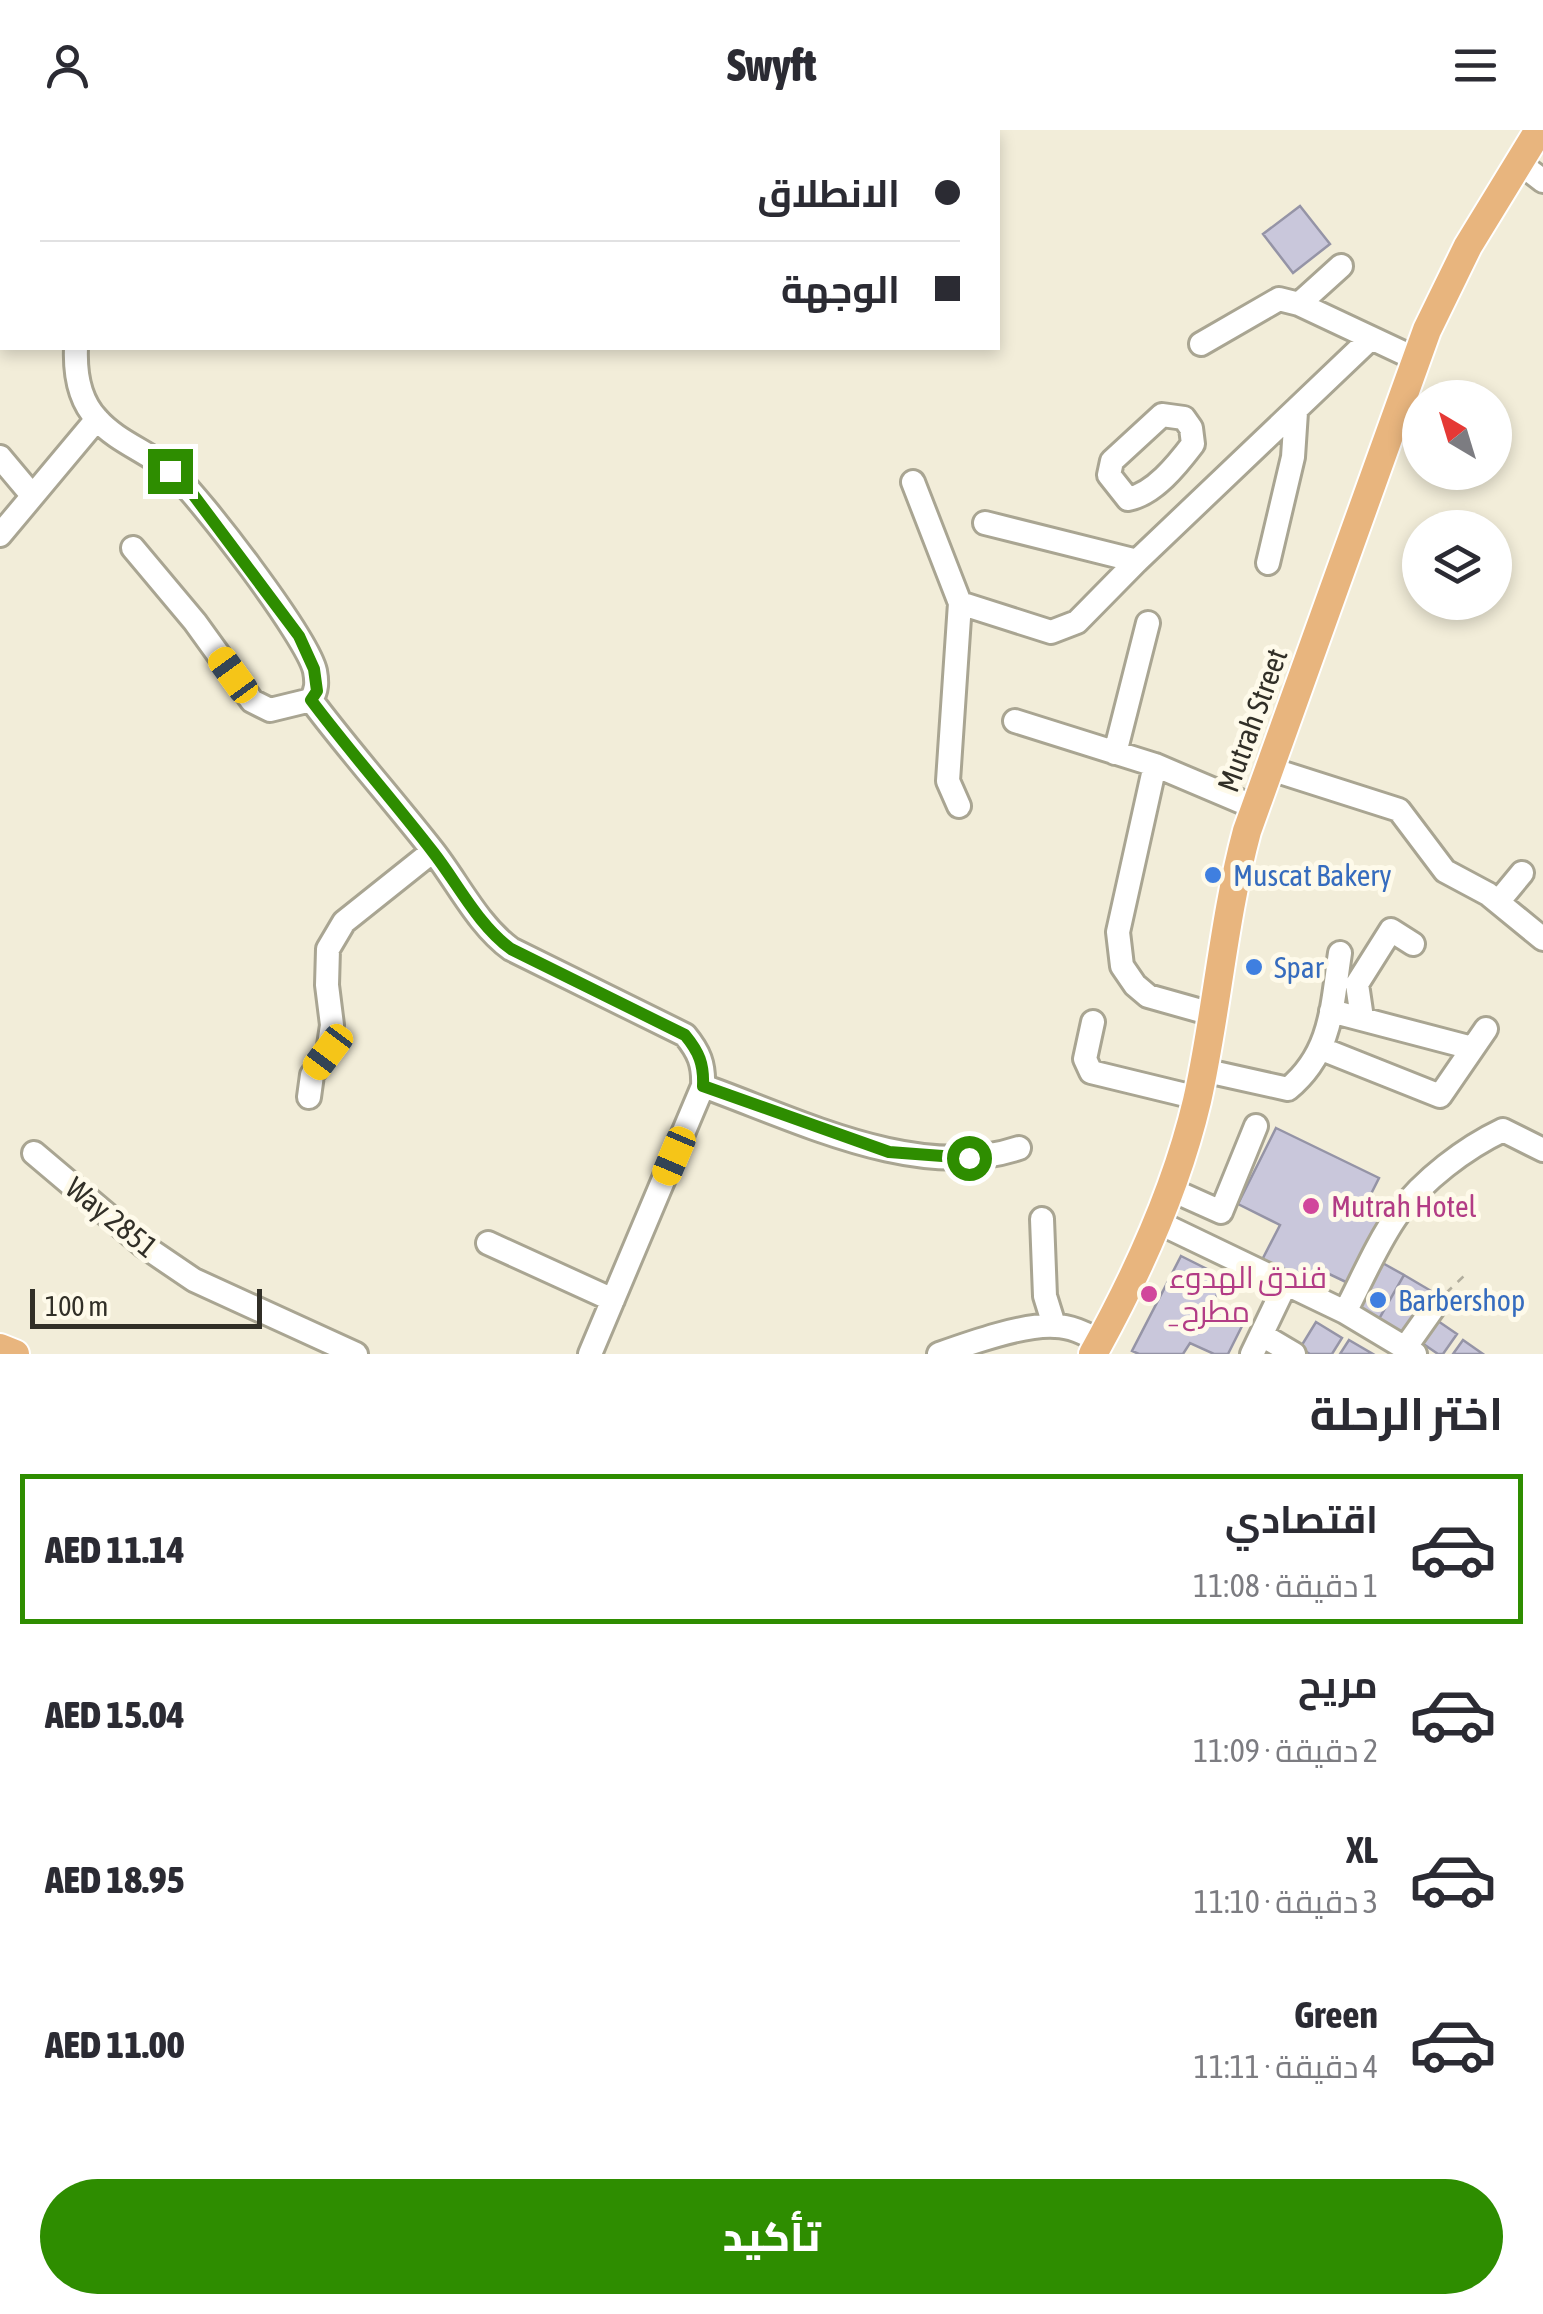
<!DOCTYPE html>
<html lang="ar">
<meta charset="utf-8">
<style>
body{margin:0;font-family:"Asap Condensed",Cairo,sans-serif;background:#f2f2f3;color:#2b2b33;direction:rtl;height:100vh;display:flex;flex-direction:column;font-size:38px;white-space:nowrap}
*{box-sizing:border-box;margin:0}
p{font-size:32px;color:#7c7c81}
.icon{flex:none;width:55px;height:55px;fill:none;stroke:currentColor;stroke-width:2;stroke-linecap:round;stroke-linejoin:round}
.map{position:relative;height:1224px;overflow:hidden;direction:ltr}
.panel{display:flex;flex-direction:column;background:#fff;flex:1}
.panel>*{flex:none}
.top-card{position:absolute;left:0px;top:0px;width:1000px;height:220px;box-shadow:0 5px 15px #0003;direction:rtl;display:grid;align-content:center;height:220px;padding:0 40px;background:#fff}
.needle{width:65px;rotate:322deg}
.controls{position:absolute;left:1402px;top:250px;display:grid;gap:20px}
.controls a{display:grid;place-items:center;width:110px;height:110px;border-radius:50%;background:#fff;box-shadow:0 5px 15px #0003;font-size:50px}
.scale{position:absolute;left:30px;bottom:25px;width:232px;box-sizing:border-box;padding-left:10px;border:5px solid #312f27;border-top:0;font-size:28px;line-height:35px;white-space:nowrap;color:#312f27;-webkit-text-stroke:8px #fefaea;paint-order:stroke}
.end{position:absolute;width:45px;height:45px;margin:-22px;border:12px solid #2e8d00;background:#fff;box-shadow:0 0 0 5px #fff}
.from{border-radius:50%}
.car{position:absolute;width:30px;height:60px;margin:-30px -15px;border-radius:12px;box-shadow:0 0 8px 2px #0007;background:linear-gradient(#f5c518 24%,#345 0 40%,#f5c518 0 76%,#345 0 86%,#f5c518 0)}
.top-card b{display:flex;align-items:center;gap:35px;height:95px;font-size:38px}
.top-card b+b{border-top:2px solid #e1e1e2}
.top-card i{width:25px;height:25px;background:#2b2b33}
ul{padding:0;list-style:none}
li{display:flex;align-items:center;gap:30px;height:150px;margin:0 20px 15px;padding:0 20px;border:5px solid transparent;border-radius:0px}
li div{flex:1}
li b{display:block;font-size:38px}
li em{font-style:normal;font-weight:800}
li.current{border-color:#2e8d00}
li>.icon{width:90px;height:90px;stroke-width:1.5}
h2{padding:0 40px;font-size:45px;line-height:120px}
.action{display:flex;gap:20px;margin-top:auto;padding:20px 40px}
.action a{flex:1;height:115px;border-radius:60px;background:#2e8d00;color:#fff;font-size:40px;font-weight:800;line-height:115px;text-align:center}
header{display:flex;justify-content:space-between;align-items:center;height:130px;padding:0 40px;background:#fff;font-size:45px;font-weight:800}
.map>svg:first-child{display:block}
.building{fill:#c9c7db;stroke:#9594a6;stroke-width:2.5}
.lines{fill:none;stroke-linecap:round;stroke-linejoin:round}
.minor-casing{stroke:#a9a592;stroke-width:28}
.major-casing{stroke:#fff;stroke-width:32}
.path{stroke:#b2ae9e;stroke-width:2.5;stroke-dasharray:8 8;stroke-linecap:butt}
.minor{stroke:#fff;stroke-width:22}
.major{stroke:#e8b57e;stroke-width:28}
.route{stroke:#2e8d00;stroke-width:12}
.shop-dot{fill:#3f7fe0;stroke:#fefaea;stroke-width:4}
.hotel-dot{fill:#d1479c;stroke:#fefaea;stroke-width:4}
.labels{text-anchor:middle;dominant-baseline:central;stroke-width:10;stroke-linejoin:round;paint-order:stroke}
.street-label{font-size:30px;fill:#312f27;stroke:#fefaea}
.shop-label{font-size:30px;fill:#366cbe;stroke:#fefaea;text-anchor:start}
.hotel-label{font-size:30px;fill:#b23c85;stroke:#fefaea;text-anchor:start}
</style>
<header><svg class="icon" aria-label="menu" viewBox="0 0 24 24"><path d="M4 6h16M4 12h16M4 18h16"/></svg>Swyft<svg class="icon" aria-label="person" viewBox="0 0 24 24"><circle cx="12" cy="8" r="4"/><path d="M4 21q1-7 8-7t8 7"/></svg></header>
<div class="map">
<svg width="1543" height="1224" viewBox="0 0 1543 1224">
<rect width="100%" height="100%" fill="#f2edd9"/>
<path class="building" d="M 1300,76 L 1330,114 L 1293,143 L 1263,104 Z
M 1276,998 L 1379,1048 L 1368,1070 L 1385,1079 L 1348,1153 L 1323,1141 L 1314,1158 L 1261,1132 L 1280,1095 L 1238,1074 Z
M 1181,1126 L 1225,1148 L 1213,1173 L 1246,1188 L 1228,1224 L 1214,1224 L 1190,1213 L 1183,1224 L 1139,1224 L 1132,1221 Z
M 1379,1131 L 1404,1145 L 1379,1189 L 1353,1174 Z
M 1404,1145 L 1438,1165 L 1404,1209 L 1379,1189 Z
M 1435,1189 L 1457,1204 L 1443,1224 L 1438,1224 L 1419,1211 Z
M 1316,1192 L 1342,1208 L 1332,1224 L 1310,1224 L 1300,1218 Z
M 1349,1210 L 1373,1224 L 1340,1224 Z
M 1463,1210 L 1483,1224 L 1453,1224 Z"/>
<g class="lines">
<g class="minor-casing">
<path id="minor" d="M 71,0 L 72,2
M 0,35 L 2,38
M 1530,41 L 1543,51
M 1299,174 L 1341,136
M 1201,214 L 1279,169 L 1299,174 L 1416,229
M 76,218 C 75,243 79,270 97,289 C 117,312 149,322 172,342 C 200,367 308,508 315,541 C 317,552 317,560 311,570 C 350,622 393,670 433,721 C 458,753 478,795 511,819 L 685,905 C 699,922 704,934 703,956 L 590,1224
M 1162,285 L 1184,288 L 1191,298 L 1193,314 C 1177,335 1154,364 1128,369 L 1109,345 L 1112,331 Z
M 0,327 L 31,364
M 913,352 L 960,473 L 948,651 L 959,676
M 985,393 L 1137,431
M 0,405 L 97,289
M 133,418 L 195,492 L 252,571 L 270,580 L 311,570
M 1268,433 L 1293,327 L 1296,282
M 960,473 L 1051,502 L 1077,492 L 1137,431 L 1371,208
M 1015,591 L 1155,635 L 1254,677
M 1115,623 L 1148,493
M 1155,635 L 1118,802 L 1122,836 L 1135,855 L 1148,866 L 1212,884
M 1280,642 L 1399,680 L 1445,741 L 1488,764 L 1543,809
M 1498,772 L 1522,743
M 1331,881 L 1472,918
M 1362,888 L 1357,854 L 1391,800 L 1413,814
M 1093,892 L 1085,929 L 1091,942 L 1198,968
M 1322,919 L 1440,966 L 1486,899
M 1216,943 L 1288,959 C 1332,923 1332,876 1340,823
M 703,956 C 798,990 918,1052 1019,1018
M 309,967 L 312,945 L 328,922 L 332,895 L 327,855 L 328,819 L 344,792 L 433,721
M 34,1023 L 144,1116 L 194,1150 L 356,1224
M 1183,1065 L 1221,1082 L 1256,996
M 1042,1089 L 1045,1166 L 1054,1195
M 1170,1098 L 1345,1182 L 1415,1224
M 488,1113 L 613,1170
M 1345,1182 C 1362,1150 1377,1113 1398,1084 C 1423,1050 1465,1018 1503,1000 L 1543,1020
M 1262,1205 L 1294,1224
M 1405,1218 L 1434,1177
M 939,1224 C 970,1213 1023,1194 1055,1196 C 1071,1196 1086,1204 1100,1211
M 1252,1224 L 1286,1153"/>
</g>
<g class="major-casing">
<path id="major" d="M 0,1218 L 15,1224
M 1093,1224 C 1137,1145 1176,1060 1197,971 C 1217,882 1223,790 1247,701 L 1427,200 L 1468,116 L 1539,0"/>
</g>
<path class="path" d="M 1446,1163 L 1466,1144"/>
<use href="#minor" class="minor"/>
<use href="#major" class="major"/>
</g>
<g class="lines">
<path class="route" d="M 170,341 L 189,359 L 299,506 L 314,539 L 317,561 L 311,570 C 350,622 393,670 433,722 C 458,754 478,795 511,819 L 685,905 C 699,922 704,934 703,956 L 889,1022 L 969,1028"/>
</g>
<g class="shop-dot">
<circle cx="1213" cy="745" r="10"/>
<circle cx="1254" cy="837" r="10"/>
<circle cx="1378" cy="1170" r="10"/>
</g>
<g class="hotel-dot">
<circle cx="1311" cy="1076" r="10"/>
<circle cx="1149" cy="1164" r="10"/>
</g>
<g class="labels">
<g class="street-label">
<text transform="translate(1252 590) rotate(-70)">Mutrah Street</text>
<text transform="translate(112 1087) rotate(39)">Way 2851</text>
</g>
<g class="shop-label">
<text x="1233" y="745">Muscat Bakery</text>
<text x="1274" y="837">Spar</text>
<text x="1398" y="1170">Barbershop</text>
</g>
<g class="hotel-label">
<text x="1331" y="1076">Mutrah Hotel</text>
<text x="1169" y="1147">فندق الهدوء<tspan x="1169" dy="34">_مطرح</tspan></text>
</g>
</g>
</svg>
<div class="controls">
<a><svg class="needle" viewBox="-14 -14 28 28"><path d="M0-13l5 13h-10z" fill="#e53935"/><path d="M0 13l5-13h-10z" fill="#7c7c81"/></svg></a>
<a><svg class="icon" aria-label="layers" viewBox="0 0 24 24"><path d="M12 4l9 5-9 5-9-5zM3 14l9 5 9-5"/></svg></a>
</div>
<div class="scale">100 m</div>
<i class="end from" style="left:969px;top:1028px"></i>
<i class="end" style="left:170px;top:341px"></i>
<i class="car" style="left:233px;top:545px;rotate:324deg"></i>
<i class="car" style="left:328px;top:922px;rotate:217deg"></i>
<i class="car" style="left:674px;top:1026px;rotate:203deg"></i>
<div class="top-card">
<b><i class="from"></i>الانطلاق</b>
<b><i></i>الوجهة</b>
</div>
</div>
<section class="panel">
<h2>اختر الرحلة</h2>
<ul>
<li class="current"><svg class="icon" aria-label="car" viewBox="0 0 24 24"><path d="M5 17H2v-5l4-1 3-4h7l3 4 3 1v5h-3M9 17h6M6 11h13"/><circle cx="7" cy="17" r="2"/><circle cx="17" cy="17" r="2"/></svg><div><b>اقتصادي</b><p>1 دقيقة · 11:08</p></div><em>AED 11.14</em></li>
<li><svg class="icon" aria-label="car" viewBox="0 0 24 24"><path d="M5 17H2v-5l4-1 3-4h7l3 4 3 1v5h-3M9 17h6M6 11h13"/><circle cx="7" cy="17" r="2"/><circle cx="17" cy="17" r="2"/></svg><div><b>مريح</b><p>2 دقيقة · 11:09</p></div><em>AED 15.04</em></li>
<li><svg class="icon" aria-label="car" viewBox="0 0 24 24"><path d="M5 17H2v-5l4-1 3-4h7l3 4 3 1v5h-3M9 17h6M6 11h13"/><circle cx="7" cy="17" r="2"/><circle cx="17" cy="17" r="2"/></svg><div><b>XL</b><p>3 دقيقة · 11:10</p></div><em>AED 18.95</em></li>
<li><svg class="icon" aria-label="car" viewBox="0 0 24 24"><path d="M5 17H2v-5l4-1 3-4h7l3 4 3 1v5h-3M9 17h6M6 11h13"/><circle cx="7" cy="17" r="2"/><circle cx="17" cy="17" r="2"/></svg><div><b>Green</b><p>4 دقيقة · 11:11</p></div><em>AED 11.00</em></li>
</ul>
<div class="action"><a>تأكيد</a></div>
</section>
